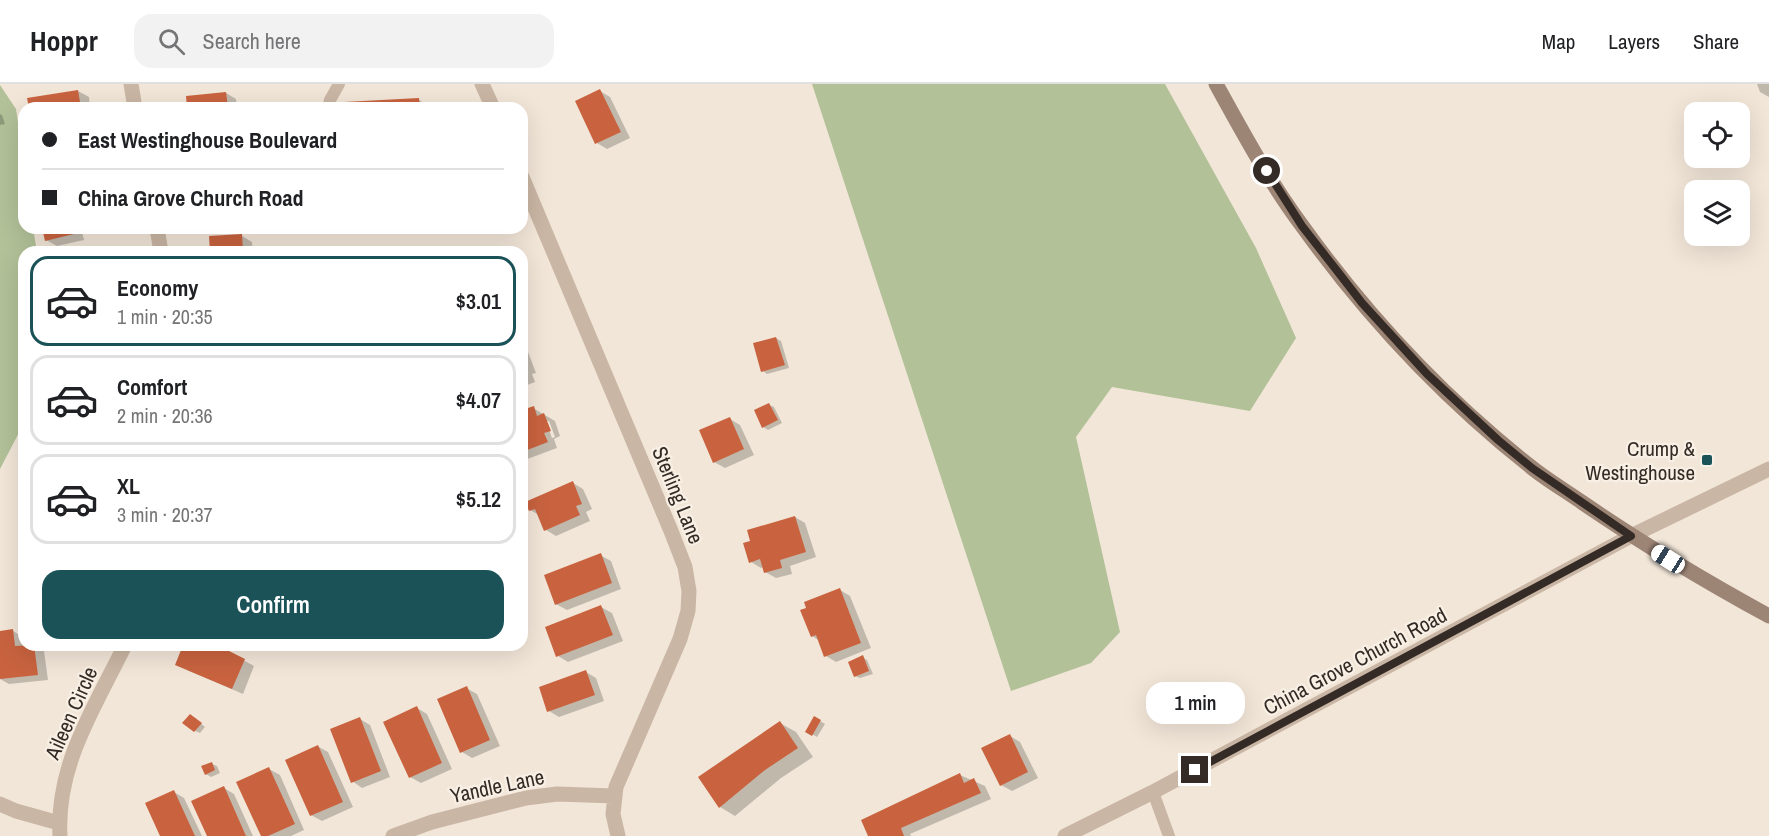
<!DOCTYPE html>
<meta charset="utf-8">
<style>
body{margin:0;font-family:"Archivo Narrow",sans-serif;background:#f2f2f2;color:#202124;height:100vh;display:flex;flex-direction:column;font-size:22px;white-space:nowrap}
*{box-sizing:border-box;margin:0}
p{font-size:20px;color:#757577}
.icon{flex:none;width:33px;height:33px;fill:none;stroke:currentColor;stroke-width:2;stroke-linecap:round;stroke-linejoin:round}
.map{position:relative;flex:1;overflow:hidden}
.drawer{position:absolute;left:18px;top:162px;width:510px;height:405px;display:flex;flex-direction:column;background:#fff;border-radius:18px;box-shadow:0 6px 24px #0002}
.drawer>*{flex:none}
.hud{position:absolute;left:18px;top:18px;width:510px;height:132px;border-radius:18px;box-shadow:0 6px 24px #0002;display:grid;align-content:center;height:132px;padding:0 24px;background:#fff}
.tools{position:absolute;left:1684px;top:18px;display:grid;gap:12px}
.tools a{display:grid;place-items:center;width:66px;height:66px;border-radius:12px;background:#fff;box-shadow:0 6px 24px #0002;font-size:30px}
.end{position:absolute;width:27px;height:27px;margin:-14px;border:8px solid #352b26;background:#fff;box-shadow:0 0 0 3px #fff}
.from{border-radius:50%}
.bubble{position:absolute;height:42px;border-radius:18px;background:#fff;box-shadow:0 6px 24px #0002;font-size:20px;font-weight:600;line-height:42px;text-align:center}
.car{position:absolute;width:18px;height:36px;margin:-18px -9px;border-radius:8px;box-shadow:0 0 4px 2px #0007;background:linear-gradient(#fff 24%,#345 0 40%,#fff 0 76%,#345 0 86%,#fff 0)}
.hud b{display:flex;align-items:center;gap:21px;height:57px;font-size:22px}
.hud b+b{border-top:2px solid #e0e0e0}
.hud i{width:15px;height:15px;background:#202124}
ul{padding:10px 0 0;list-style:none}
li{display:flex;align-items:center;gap:18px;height:90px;margin:0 12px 9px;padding:0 12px;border:3px solid #e0e0e0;border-radius:18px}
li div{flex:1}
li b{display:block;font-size:22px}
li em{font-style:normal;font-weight:600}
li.on{border-color:#1b5257}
li>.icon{width:54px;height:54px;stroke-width:1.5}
.primary-button{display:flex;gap:12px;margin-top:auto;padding:12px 24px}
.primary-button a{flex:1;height:69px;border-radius:18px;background:#1b5257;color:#fff;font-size:24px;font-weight:600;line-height:69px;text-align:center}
header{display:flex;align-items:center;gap:36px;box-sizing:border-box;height:84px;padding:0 30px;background:#fff;border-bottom:2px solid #e0e0e0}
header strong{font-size:28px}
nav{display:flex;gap:33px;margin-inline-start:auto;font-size:21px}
.search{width:420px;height:54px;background:#f2f2f2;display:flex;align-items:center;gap:15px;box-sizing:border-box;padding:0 21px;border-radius:18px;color:#757577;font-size:22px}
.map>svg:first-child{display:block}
.green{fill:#b2c198}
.shadow{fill:#0003;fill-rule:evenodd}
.building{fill:#c9633f}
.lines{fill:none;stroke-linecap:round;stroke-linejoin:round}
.service{stroke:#cab6a4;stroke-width:12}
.minor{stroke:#cab6a4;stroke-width:15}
.tertiary{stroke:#cab6a4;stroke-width:15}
.secondary{stroke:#9d8576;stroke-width:15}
.route{stroke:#352b26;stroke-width:8}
.poi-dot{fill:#1b5257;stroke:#f9f0e5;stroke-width:2}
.labels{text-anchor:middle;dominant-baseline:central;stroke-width:4.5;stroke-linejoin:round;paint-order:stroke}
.poi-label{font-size:21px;fill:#352b26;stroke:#f9f0e5;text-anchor:end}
.street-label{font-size:21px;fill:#352b26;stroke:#f9f0e5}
</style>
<header>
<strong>Hoppr</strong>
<div class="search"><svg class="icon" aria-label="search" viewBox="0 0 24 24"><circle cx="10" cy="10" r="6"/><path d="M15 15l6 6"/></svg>Search here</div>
<nav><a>Map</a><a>Layers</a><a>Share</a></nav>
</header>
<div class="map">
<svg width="1769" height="752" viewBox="0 0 1769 752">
<rect width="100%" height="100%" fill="#f2e6d8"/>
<path class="green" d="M 812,0 L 1165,0 L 1256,164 L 1296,254 L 1250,327 L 1112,303 L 1076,353 L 1120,548 L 1091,579 L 1011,607 Z
M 0,1 L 16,25 L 24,78 L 24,144 L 33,144 L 37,168 L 24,168 L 24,339 L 0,385 Z"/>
<path class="shadow" d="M 1757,0 L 1769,0 L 1769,13 L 1760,8 Z
M 78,7 L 89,13 L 90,24 L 31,24 Z
M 600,7 L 610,13 L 630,54 L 607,65 L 597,59 L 577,18 Z
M 226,9 L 236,15 L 237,24 L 189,24 Z
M 419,16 L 429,22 L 430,24 L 346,24 Z
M 0,30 L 2,31 L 5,40 L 0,41 Z
M 43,144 L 81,144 L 84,156 L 57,162 L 46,156 Z
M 242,152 L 252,158 L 253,168 L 211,168 Z
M 522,252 L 536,289 L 532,290 L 535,298 L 522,303 Z
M 776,254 L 781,257 L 789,284 L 767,290 L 763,287 Z
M 769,321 L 774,323 L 782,339 L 768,346 L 763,343 Z
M 533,324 L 555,337 L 560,352 L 554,355 L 557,364 L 522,377 L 522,328 ZM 546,337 L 549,337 L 555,353 L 552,354 Z
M 730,335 L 740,341 L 754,371 L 725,384 L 714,378 Z
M 573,399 L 583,405 L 592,425 L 586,428 L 590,437 L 556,452 L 546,446 L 539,431 L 530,426 Z
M 795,433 L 805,439 L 816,473 L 790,482 L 792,490 L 776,494 L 765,488 L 764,483 L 761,484 L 751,478 Z
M 600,471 L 611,477 L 621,505 L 567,526 L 556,520 Z
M 840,506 L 850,512 L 871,564 L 836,578 L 826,572 L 820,557 L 812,552 Z
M 601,523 L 612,529 L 623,557 L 568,578 L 558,572 Z
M 13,547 L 23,553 L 24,562 L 34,561 L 44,567 L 48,596 L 9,600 L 0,595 L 0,548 Z
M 185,561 L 216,561 L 254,582 L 243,610 L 187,586 Z
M 862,573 L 867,576 L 873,590 L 860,594 L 855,592 Z
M 586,588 L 596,594 L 604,617 L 559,633 L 549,627 Z
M 466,604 L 477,610 L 500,662 L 472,674 L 462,668 Z
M 417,624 L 427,630 L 452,685 L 421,699 L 410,693 Z
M 195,634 L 205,643 L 200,649 L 195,647 Z
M 815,634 L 825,640 L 817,653 L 807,647 Z
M 360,635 L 370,641 L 390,693 L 362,704 L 352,697 Z
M 780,639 L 796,648 L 813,673 L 781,694 L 735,732 L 720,723 Z
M 1010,652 L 1020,658 L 1038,694 L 1012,707 L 1001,701 Z
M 317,662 L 328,668 L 353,723 L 322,737 L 311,731 Z
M 212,680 L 217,682 L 220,689 L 211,693 L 206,690 Z
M 269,685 L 280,691 L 304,746 L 291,752 L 262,752 L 238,699 Z
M 960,691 L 985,702 L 991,715 L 910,750 L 911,752 L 870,752 L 863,737 Z
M 224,704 L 234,710 L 253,752 L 208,752 L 193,717 Z
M 174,708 L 184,714 L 202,752 L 161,752 L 147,720 Z"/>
<path class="building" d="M 600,5 L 621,48 L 595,60 L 575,17 Z
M 78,6 L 81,24 L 29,24 L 27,14 Z
M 226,8 L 228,24 L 187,24 L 186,12 Z
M 419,14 L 420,24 L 345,24 L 344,18 Z
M 42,144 L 73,144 L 74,150 L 45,157 Z
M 242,150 L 243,168 L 210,168 L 209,152 Z
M 776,253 L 785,281 L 761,288 L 753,259 Z
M 769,319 L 778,336 L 762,344 L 754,326 Z
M 534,322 L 537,332 L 544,329 L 551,347 L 544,349 L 548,358 L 522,368 L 522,326 Z
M 730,333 L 744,365 L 713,379 L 699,346 Z
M 573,397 L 582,420 L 576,422 L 580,431 L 544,447 L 535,425 L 529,427 L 525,418 Z
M 795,432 L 806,468 L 780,476 L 782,484 L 764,489 L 760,475 L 749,479 L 743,459 L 750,457 L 747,446 Z
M 601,469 L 612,499 L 555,521 L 544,491 Z
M 840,504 L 861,559 L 824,573 L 816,551 L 811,553 L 800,526 L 806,524 L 804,518 Z
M 601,521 L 613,551 L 556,573 L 545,543 Z
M 13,545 L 15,562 L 34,561 L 38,591 L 0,595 L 0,547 Z
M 183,561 L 217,561 L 245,575 L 232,605 L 175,581 Z
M 863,571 L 869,587 L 854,593 L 848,578 Z
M 586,586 L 595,611 L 547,628 L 539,603 Z
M 467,602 L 490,656 L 460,669 L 437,615 Z
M 417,622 L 442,679 L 409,694 L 383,638 Z
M 190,630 L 202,639 L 194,648 L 182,639 Z
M 814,632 L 821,636 L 812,652 L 805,648 Z
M 360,633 L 381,687 L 351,699 L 330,645 Z
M 780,637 L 798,664 L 765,686 L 719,724 L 698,693 Z
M 1010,650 L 1028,688 L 1000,702 L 981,664 Z
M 318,661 L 343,718 L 310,732 L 285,676 Z
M 212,678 L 215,686 L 205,691 L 201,682 Z
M 269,683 L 295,740 L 268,752 L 261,752 L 236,698 Z
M 960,689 L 964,699 L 974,694 L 981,709 L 901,744 L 904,752 L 868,752 L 861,736 Z
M 224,702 L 246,752 L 207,752 L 191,717 Z
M 174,706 L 195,752 L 160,752 L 145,719 Z"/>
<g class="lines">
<path class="service" d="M 328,24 L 330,16 L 339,0
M 1153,708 L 1169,752"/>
<path class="minor" d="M 131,0 L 135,24
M 482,0 L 493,24
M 522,93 L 671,447 L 685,483 L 689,507 L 688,527 L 680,555 L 616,703 L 613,730 L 618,752
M 157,144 L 161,168
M 0,720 L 16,727 L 59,739
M 60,752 C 56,680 95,623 125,561
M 393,752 L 432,738 L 526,714 L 557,710 L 614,712
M 1065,752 L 1153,708 L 1631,452"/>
<path class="tertiary" d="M 1631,452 L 1769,385"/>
<path class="secondary" d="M 1216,0 C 1243,49 1270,99 1303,143 C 1367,232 1445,315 1531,383 C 1547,396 1566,407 1583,419 C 1643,460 1705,497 1769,532"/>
</g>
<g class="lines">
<path class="route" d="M 1195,686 L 1631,452 L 1532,384 L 1498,356 L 1427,290 L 1362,219 L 1338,188 L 1302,142 L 1267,87"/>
</g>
<rect class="poi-dot" x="1701" y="370" width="12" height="12" rx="3"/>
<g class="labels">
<g class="poi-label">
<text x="1695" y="364">Crump &amp;<tspan x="1695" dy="24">Westinghouse</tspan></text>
</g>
<g class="street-label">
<text transform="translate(678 411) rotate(68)">Sterling Lane</text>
<text transform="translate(1355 577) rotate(-28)">China Grove Church Road</text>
<text transform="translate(71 629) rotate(-66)">Aileen Circle</text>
<text transform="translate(497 702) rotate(-12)">Yandle Lane</text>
</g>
</g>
</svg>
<div class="tools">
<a><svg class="icon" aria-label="locate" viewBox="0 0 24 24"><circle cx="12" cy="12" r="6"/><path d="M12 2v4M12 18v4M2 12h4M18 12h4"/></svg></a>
<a><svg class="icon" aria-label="layers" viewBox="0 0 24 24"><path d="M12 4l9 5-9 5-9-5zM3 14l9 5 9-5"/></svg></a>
</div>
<i class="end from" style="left:1267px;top:87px"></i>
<i class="end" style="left:1195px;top:686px"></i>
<div class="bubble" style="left:1146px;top:598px;width:99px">1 min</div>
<i class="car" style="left:1668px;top:475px;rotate:302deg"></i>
<div class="hud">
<b><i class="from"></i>East Westinghouse Boulevard</b>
<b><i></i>China Grove Church Road</b>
</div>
<section class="drawer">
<ul>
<li class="on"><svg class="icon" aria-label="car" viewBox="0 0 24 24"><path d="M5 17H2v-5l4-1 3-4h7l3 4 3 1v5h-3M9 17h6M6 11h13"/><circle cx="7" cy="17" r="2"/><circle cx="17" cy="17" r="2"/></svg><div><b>Economy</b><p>1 min · 20:35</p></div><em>$3.01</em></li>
<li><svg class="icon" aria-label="car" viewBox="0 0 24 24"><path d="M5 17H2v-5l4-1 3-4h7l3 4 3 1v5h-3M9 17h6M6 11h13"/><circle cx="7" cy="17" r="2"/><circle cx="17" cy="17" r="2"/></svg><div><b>Comfort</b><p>2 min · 20:36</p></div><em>$4.07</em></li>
<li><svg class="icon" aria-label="car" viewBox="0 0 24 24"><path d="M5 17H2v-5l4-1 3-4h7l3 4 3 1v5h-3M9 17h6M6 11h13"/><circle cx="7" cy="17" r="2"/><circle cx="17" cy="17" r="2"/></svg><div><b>XL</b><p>3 min · 20:37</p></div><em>$5.12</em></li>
</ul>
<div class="primary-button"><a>Confirm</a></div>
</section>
</div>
